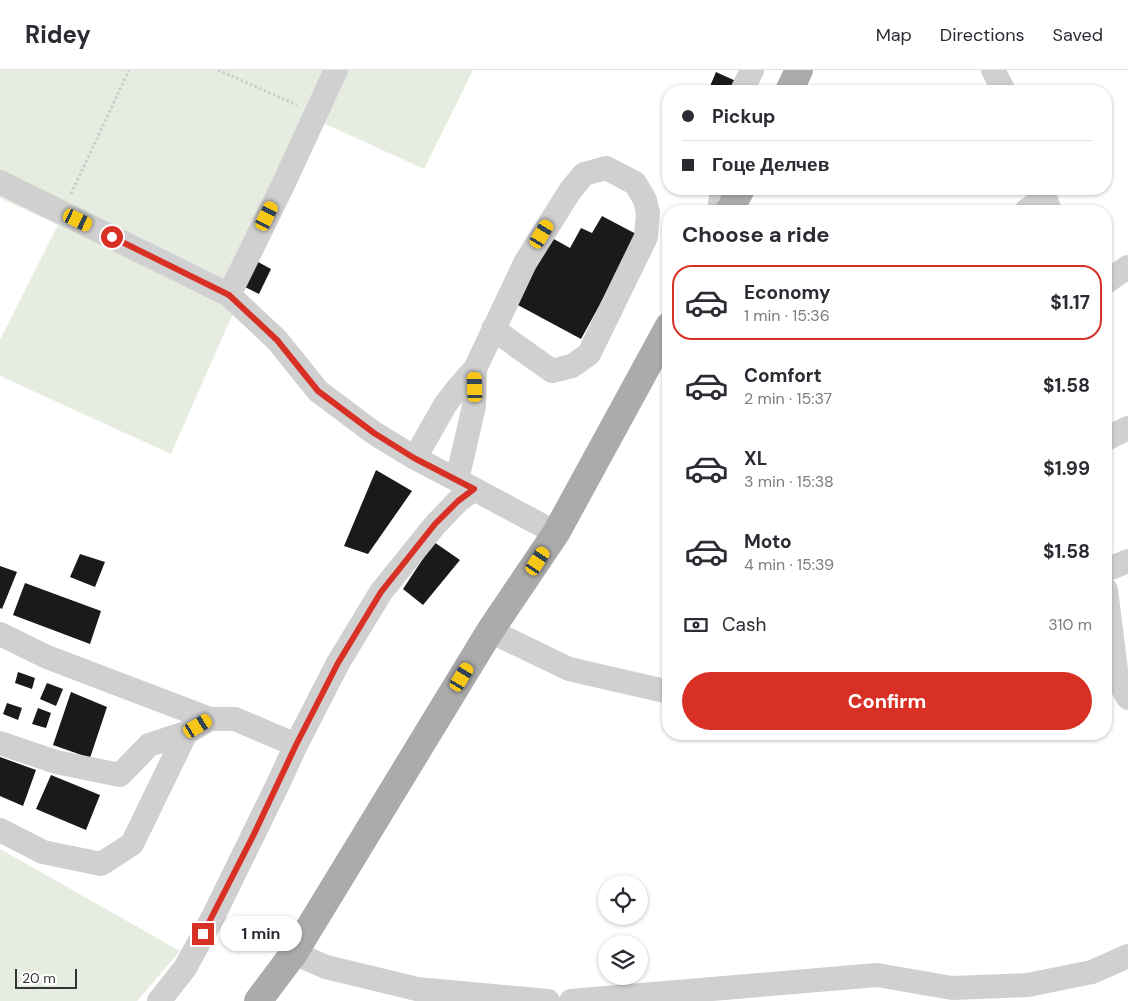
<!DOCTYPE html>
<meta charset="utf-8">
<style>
body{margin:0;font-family:"DM Sans",sans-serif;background:#f2f2f3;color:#2b2b33;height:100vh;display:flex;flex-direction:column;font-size:19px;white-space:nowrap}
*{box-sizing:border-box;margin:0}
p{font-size:16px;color:#7c7c81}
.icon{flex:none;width:28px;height:28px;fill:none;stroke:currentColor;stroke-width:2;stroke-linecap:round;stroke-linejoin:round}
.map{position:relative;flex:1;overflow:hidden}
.sheet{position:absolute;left:662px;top:135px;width:450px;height:535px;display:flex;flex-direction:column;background:#fff;border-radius:20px;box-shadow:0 1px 4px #0004}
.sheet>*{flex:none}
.guide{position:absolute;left:662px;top:15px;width:450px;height:110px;border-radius:20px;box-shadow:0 1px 4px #0004;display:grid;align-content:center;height:110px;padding:0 20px;background:#fff}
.tools{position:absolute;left:598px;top:805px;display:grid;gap:10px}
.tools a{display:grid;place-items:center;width:50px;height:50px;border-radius:50%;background:#fff;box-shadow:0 1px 4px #0004;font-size:25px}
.scale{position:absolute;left:15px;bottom:12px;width:62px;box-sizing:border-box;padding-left:5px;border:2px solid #333;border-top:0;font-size:14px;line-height:18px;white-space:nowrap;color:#333;-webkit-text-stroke:4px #fff;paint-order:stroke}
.end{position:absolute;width:22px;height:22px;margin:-11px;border:6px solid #d93025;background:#fff;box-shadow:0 0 0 2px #fff}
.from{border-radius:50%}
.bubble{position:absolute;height:35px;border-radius:18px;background:#fff;box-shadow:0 1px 4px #0004;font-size:16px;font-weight:700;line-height:35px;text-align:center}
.car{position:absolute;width:15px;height:30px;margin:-15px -8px;border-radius:6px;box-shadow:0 0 4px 1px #0007;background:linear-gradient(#f5c518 24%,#345 0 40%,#f5c518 0 76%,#345 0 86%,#f5c518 0)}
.guide b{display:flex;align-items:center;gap:18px;height:48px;font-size:19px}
.guide b+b{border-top:1px solid #e1e1e2}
.guide i{width:12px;height:12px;background:#2b2b33}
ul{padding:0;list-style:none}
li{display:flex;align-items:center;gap:15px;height:75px;margin:0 10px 8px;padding:0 10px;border:2px solid transparent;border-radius:20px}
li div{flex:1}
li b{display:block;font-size:19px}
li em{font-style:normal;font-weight:700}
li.on{border-color:#d93025}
li>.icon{width:45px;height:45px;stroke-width:1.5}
h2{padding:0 20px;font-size:22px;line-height:60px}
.pay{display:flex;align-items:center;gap:12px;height:55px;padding:0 20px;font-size:19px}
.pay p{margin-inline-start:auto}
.primary-button{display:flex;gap:10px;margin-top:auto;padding:10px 20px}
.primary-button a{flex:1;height:58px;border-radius:30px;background:#d93025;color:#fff;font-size:20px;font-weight:700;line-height:58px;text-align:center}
header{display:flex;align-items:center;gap:30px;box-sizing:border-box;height:70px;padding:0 25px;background:#fff;border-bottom:1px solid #e1e1e2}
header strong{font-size:24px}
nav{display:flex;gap:28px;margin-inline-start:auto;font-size:18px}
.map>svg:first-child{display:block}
.green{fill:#e6ecdf}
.building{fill:#1a1a1a}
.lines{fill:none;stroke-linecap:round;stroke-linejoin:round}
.path{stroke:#cdcdcd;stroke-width:3;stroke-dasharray:2.5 2.5;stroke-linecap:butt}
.minor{stroke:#d0d0d0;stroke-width:24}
.major{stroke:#ababab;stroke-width:28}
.route{stroke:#d93025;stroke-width:6}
</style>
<header>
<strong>Ridey</strong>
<nav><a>Map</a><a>Directions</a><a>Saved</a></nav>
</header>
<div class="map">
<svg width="1128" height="931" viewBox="0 0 1128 931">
<rect width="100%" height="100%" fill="#fff"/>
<path class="green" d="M 0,0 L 473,0 L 424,99 L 323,53 L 226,259 L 171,384 L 0,306 L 0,270 L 58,155 L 0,128 Z
M 0,779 L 180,881 L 137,931 L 0,931 Z"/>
<path class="building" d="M 716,2 L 738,12 L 734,21 L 708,21 Z
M 602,146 L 638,165 L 581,269 L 516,234 L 552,168 L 570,178 L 581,158 L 592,163 Z
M 258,192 L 271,199 L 259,224 L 245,217 Z
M 376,400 L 412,421 L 368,484 L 344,476 Z
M 434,472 L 460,490 L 423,535 L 403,519 Z
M 80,484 L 105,492 L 95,517 L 70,507 Z
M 0,496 L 17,502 L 2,539 L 0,538 Z
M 25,513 L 101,541 L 90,574 L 13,545 Z
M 18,602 L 35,608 L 32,619 L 15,613 Z
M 47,613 L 63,619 L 56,636 L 40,629 Z
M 71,622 L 107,637 L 90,688 L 53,675 Z
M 7,633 L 22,638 L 18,650 L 3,644 Z
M 38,638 L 51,643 L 46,658 L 32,654 Z
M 0,687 L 36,700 L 23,736 L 0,726 Z
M 51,705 L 100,725 L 86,760 L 36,739 Z"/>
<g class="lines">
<path class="path" d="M 218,0 L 297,35
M 71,124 L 129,0"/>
<path class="minor" d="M 993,0 L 1004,21
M 742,21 L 752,0
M 0,112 L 229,225 L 277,270 L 318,321 L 374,363 L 415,388 L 474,419
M 1042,119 L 1050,141
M 719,141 L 722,119
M 1026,141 L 1045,127
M 1106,212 L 1128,197
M 229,225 L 283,115 L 336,0
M 1106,369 L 1128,358
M 415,388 L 445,335 L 458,318 L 475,299 L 525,193 L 570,121 L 584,104 L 606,98 L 635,113 L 645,130 L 648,143 L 646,167 L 589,284 L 572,296 L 552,301 L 493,259
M 457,410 L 474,336 L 475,299
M 1106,500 L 1128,491
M 1106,520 L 1117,608 L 1128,628
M 490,561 L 569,599 L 669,622
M 0,564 L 47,587 L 210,649
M 0,673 L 56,692 L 120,705 L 149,675 L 186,663
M 0,760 L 43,782 L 101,794 L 132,774 L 186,663 L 210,649 L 235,649 L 296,675
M 294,883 L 326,897 L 417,919 L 548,931
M 159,931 L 185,898 L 213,847 L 278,714 L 296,675 L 338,593 L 381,522 L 435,455 L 458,431 L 474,419 L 556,463
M 571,931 L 877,905 L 952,918 L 1028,915 L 1092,902 L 1128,886"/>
<path class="major" d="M 789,21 L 799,0
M 729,141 L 741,119
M 258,931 L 294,883 L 490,561 L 556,463 L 669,256"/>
</g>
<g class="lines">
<path class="route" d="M 112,167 L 229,225 L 277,270 L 318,321 L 374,363 L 414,388 L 474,419 L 458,431 L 435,454 L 381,522 L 338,593 L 296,675 L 254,764 L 203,864"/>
</g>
</svg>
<div class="tools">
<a><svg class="icon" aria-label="locate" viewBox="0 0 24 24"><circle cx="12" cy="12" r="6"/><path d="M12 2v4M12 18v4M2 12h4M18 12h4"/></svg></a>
<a><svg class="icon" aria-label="layers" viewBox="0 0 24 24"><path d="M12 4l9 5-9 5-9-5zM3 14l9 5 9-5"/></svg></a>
</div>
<div class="scale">20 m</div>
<i class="end from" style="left:112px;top:167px"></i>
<i class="end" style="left:203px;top:864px"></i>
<div class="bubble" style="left:220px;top:846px;width:82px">1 min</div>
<i class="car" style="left:267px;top:146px;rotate:26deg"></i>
<i class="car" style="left:78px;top:150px;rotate:116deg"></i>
<i class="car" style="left:542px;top:164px;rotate:31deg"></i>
<i class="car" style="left:475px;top:317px;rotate:358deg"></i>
<i class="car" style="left:538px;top:491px;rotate:33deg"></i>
<i class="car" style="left:462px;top:607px;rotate:31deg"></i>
<i class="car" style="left:198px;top:656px;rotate:59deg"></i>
<div class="guide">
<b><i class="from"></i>Pickup</b>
<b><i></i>Гоце Делчев</b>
</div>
<section class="sheet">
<h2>Choose a ride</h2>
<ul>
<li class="on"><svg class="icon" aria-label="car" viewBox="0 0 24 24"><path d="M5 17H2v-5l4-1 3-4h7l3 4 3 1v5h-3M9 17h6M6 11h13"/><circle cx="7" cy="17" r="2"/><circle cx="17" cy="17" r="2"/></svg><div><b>Economy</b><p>1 min · 15:36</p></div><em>$1.17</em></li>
<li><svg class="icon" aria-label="car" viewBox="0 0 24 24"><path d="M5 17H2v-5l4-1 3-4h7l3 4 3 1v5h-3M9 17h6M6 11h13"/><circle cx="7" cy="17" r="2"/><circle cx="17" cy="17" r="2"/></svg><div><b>Comfort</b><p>2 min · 15:37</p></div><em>$1.58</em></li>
<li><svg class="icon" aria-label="car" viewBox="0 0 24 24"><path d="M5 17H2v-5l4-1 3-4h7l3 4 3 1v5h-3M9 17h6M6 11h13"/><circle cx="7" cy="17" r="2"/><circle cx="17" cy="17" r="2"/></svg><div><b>XL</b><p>3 min · 15:38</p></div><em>$1.99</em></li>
<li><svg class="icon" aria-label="car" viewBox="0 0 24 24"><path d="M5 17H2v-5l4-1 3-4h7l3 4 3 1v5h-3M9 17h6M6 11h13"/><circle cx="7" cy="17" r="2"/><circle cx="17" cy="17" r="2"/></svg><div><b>Moto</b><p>4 min · 15:39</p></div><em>$1.58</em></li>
</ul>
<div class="pay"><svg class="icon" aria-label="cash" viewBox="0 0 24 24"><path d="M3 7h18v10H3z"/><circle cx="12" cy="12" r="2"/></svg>Cash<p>310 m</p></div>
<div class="primary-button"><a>Confirm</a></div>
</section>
</div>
